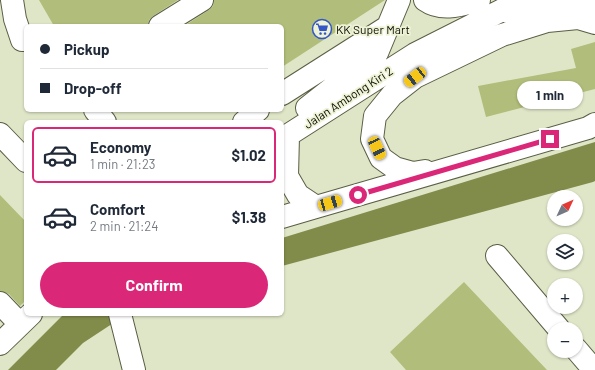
<!DOCTYPE html>
<meta charset="utf-8">
<style>
body{margin:0;font-family:Barlow,sans-serif;background:#f6f6f7;color:#1f2937;height:100vh;display:flex;flex-direction:column;font-size:15px;white-space:nowrap}
*{box-sizing:border-box;margin:0}
p{font-size:13px;color:#747a83}
.icon{flex:none;width:22px;height:22px;fill:none;stroke:currentColor;stroke-width:2;stroke-linecap:round;stroke-linejoin:round}
.map{position:relative;flex:1;overflow:hidden}
.details{position:absolute;left:24px;top:120px;width:260px;height:196px;display:flex;flex-direction:column;background:#fff;border-radius:6px;box-shadow:0 1px 3px #0004}
.details>*{flex:none}
.top-card{position:absolute;left:24px;top:24px;width:260px;height:88px;border-radius:6px;box-shadow:0 1px 3px #0004;display:grid;align-content:center;height:88px;padding:0 16px;background:#fff}
.needle{width:26px;rotate:46deg}
.tools{position:absolute;left:547px;top:190px;display:grid;gap:8px}
.tools a{display:grid;place-items:center;width:36px;height:36px;border-radius:50%;background:#fff;box-shadow:0 1px 3px #0004;font-size:20px}
.end{position:absolute;width:18px;height:18px;margin:-9px;border:5px solid #db2777;background:#fff;box-shadow:0 0 0 2px #fff}
.from{border-radius:50%}
.bubble{position:absolute;height:28px;border-radius:14px;background:#fff;box-shadow:0 1px 3px #0004;font-size:13px;font-weight:700;line-height:28px;text-align:center}
.car{position:absolute;width:12px;height:24px;margin:-12px -6px;border-radius:5px;box-shadow:0 0 3px 1px #0007;background:linear-gradient(#f5c518 24%,#345 0 40%,#f5c518 0 76%,#345 0 86%,#f5c518 0)}
.top-card b{display:flex;align-items:center;gap:14px;height:38px;font-size:15px}
.top-card b+b{border-top:1px solid #e0e1e3}
.top-card i{width:10px;height:10px;background:#1f2937}
ul{padding:7px 0 0;list-style:none}
li{display:flex;align-items:center;gap:12px;height:56px;margin:0 8px 6px;padding:0 8px;border:2px solid transparent;border-radius:6px}
li div{flex:1}
li b{display:block;font-size:15px}
li em{font-style:normal;font-weight:700}
li.on{border-color:#db2777}
li>.icon{width:36px;height:36px;stroke-width:1.5}
.action{display:flex;gap:8px;margin-top:auto;padding:8px 16px}
.action a{flex:1;height:46px;border-radius:24px;background:#db2777;color:#fff;font-size:16px;font-weight:700;line-height:46px;text-align:center}
.map>svg:first-child{display:block}
.water{fill:#818c4b}
.building{fill:#b1bd7a}
.lines{fill:none;stroke-linecap:round;stroke-linejoin:round}
.minor-casing{stroke:#595e44;stroke-width:24}
.minor{stroke:#fff;stroke-width:22}
.route{stroke:#db2777;stroke-width:5}
.labels{text-anchor:middle;dominant-baseline:central;stroke-width:3.5;stroke-linejoin:round;paint-order:stroke}
.poi-label{font-size:12px;fill:#0c0e05;stroke:#edf3d4;text-anchor:start}
.street-label{font-size:12px;fill:#0c0e05;stroke:#edf3d4}
</style>
<div class="map">
<svg width="595" height="370" viewBox="0 0 595 370">
<rect width="100%" height="100%" fill="#dfe6c7"/>
<path class="water" d="M 595,142 L 595,181 L 593,182 L 282,266 L 282,238 Z
M 64,314 L 127,314 L 83,343 L 56,370 L 8,370 Z"/>
<path class="building" d="M 39,0 L 178,0 L 153,16 L 149,20 L 148,26 L 54,26 Z
M 214,0 L 385,0 L 282,67 L 282,26 L 184,26 L 209,10 L 213,6 Z
M 595,42 L 595,89 L 486,117 L 478,86 L 576,68 L 571,49 Z
M 0,195 L 26,222 L 26,300 L 20,306 L 9,294 L 0,291 Z
M 464,282 L 547,370 L 406,370 L 390,352 Z"/>
<g class="lines">
<g class="minor-casing">
<path id="minor" d="M 12,0 L 15,19 L 22,40
M 425,0 C 442,12 461,5 479,0
M 508,12 L 555,3 L 594,9
M 160,26 L 202,0
M 282,94 L 389,26
M 307,108 L 377,53 L 399,0
M 95,110 L 105,122
M 244,122 L 258,110
M 0,134 L 26,161
M 288,136 L 287,176 L 298,195 L 316,207 L 588,128 L 595,124
M 282,139 L 415,54 L 522,0
M 425,171 L 413,173 L 395,168 L 381,158 L 372,139 L 375,116 L 392,95 L 415,77 L 502,35 L 547,21 L 578,18 L 595,23
M 282,217 L 316,207
M 497,256 L 559,329
M 0,303 L 20,324
M 120,314 L 134,370
M 0,344 L 31,314
M 576,349 L 594,370"/>
</g>
<use href="#minor" class="minor"/>
</g>
<g class="lines">
<path class="route" d="M 358,195 L 550,139"/>
</g>
<defs>
<g id="supermarket-ring" transform="scale(1)"><circle r="9.5" fill="#edf3d4" stroke="#3456c7" stroke-width="1.5"/><path d="M-6-5.5h2.5l.6 2H6L4.5 2H-2.5L-4.4-4H-6ZM-1.5 3.2a1.3 1.3 0 1 0 .1 0ZM3 3.2a1.3 1.3 0 1 0 .1 0Z" fill="#3456c7"/></g>
</defs>
<g fill-rule="evenodd">
<use href="#supermarket-ring" x="322" y="29"/>
</g>
<g class="labels">
<g class="poi-label">
<text x="336" y="29">KK Super Mart</text>
</g>
<g class="street-label">
<text transform="translate(348 97) rotate(-33)">Jalan Ambong Kiri 2</text>
</g>
</g>
</svg>
<div class="tools">
<a><svg class="needle" viewBox="-14 -14 28 28"><path d="M0-13l5 13h-10z" fill="#e53935"/><path d="M0 13l5-13h-10z" fill="#747a83"/></svg></a>
<a><svg class="icon" aria-label="layers" viewBox="0 0 24 24"><path d="M12 4l9 5-9 5-9-5zM3 14l9 5 9-5"/></svg></a>
<a>+</a>
<a>−</a>
</div>
<i class="end from" style="left:358px;top:195px"></i>
<i class="end" style="left:550px;top:139px"></i>
<div class="bubble" style="left:517px;top:81px;width:66px">1 min</div>
<i class="car" style="left:415px;top:77px;rotate:232deg"></i>
<i class="car" style="left:377px;top:148px;rotate:155deg"></i>
<i class="car" style="left:330px;top:203px;rotate:74deg"></i>
<div class="top-card">
<b><i class="from"></i>Pickup</b>
<b><i></i>Drop-off</b>
</div>
<section class="details">
<ul>
<li class="on"><svg class="icon" aria-label="car" viewBox="0 0 24 24"><path d="M5 17H2v-5l4-1 3-4h7l3 4 3 1v5h-3M9 17h6M6 11h13"/><circle cx="7" cy="17" r="2"/><circle cx="17" cy="17" r="2"/></svg><div><b>Economy</b><p>1 min · 21:23</p></div><em>$1.02</em></li>
<li><svg class="icon" aria-label="car" viewBox="0 0 24 24"><path d="M5 17H2v-5l4-1 3-4h7l3 4 3 1v5h-3M9 17h6M6 11h13"/><circle cx="7" cy="17" r="2"/><circle cx="17" cy="17" r="2"/></svg><div><b>Comfort</b><p>2 min · 21:24</p></div><em>$1.38</em></li>
</ul>
<div class="action"><a>Confirm</a></div>
</section>
</div>
